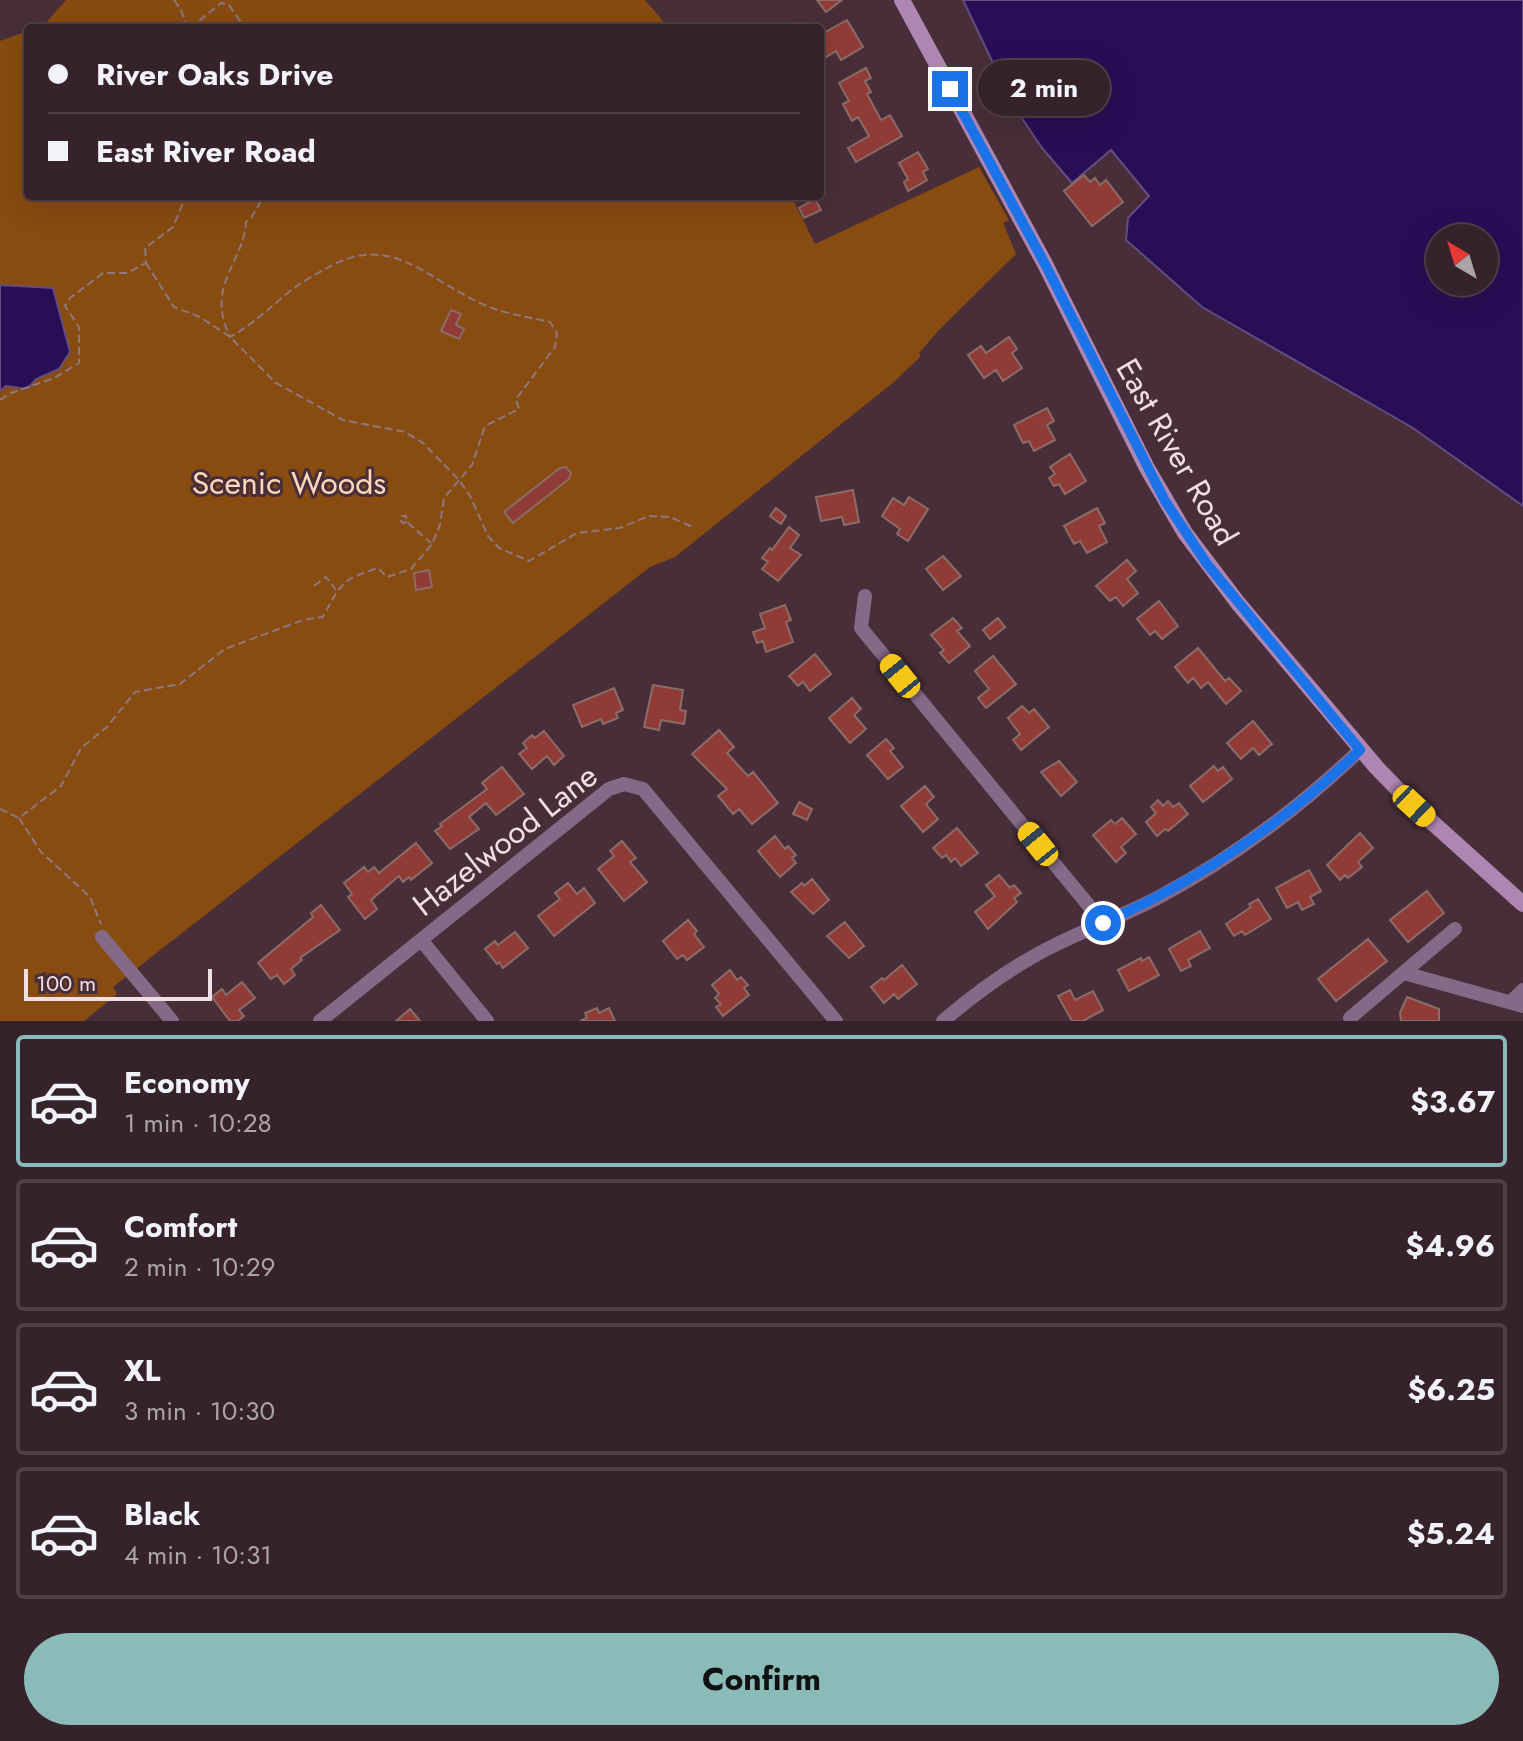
<!DOCTYPE html>
<meta charset="utf-8">
<style>
body{margin:0;font-family:Jost,sans-serif;background:#412f36;color:#f1f3f6;height:100vh;display:flex;flex-direction:column;font-size:30px;white-space:nowrap}
*{box-sizing:border-box;margin:0}
p{font-size:26px;color:#aaa4a8}
.icon{flex:none;width:44px;height:44px;fill:none;stroke:currentColor;stroke-width:2;stroke-linecap:round;stroke-linejoin:round}
.map{position:relative;height:1021px;overflow:hidden}
.side{display:flex;flex-direction:column;background:#36222a;flex:1}
.side>*{flex:none}
.hud{position:absolute;left:24px;top:24px;width:800px;height:176px;border-radius:8px;box-shadow:0 8px 32px #0002,0 0 0 2px #503f47;display:grid;align-content:center;height:176px;padding:0 24px;background:#36222a}
.needle{width:52px;rotate:322deg}
.buttons{position:absolute;left:1426px;top:224px;display:grid;gap:16px}
.buttons a{display:grid;place-items:center;width:72px;height:72px;border-radius:50%;background:#36222a;box-shadow:0 8px 32px #0002,0 0 0 2px #503f47;font-size:40px}
.scale{position:absolute;left:24px;bottom:20px;width:188px;box-sizing:border-box;padding-left:8px;border:4px solid #f0dfe5;border-top:0;font-size:22px;line-height:28px;white-space:nowrap;color:#f0dfe5;-webkit-text-stroke:6px #482e38;paint-order:stroke}
.end{position:absolute;width:36px;height:36px;margin:-18px;border:10px solid #1a73e8;background:#fff;box-shadow:0 0 0 4px #fff}
.from{border-radius:50%}
.bubble{position:absolute;height:56px;border-radius:28px;background:#36222a;box-shadow:0 8px 32px #0002,0 0 0 2px #503f47;font-size:26px;font-weight:700;line-height:56px;text-align:center}
.car{position:absolute;width:24px;height:48px;margin:-24px -12px;border-radius:10px;box-shadow:0 0 6px 2px #0007;background:linear-gradient(#f5c518 24%,#345 0 40%,#f5c518 0 76%,#345 0 86%,#f5c518 0)}
.hud b{display:flex;align-items:center;gap:28px;height:76px;font-size:30px}
.hud b+b{border-top:2px solid #503f47}
.hud i{width:20px;height:20px;background:#f1f3f6}
ul{padding:14px 0 0;list-style:none}
li{display:flex;align-items:center;gap:24px;height:132px;margin:0 16px 12px;padding:0 8px;border:4px solid #503f47;border-radius:8px}
li div{flex:1}
li b{display:block;font-size:30px}
li em{font-style:normal;font-weight:700}
li.selected{border-color:#8bbbb9}
li>.icon{width:72px;height:72px;stroke-width:1.5}
.button{display:flex;gap:16px;margin-top:auto;padding:16px 24px}
.button a{flex:1;height:92px;border-radius:48px;background:#8bbbb9;color:#111;font-size:32px;font-weight:700;line-height:92px;text-align:center}
.map>svg:first-child{display:block}
.green{fill:#884b10}
.water{fill:#280e55;stroke:#644d80;stroke-width:2;fill-rule:evenodd}
.building{fill:#913b36;stroke:#8b6c68;stroke-width:2}
.lines{fill:none;stroke-linecap:round;stroke-linejoin:round}
.path{stroke:#8e7880;stroke-width:2;stroke-dasharray:8 4;stroke-linecap:butt}
.minor{stroke:#846a86;stroke-width:14}
.secondary{stroke:#af86b2;stroke-width:16}
.route{stroke:#1a73e8;stroke-width:10}
.labels{text-anchor:middle;dominant-baseline:central;stroke-width:6;stroke-linejoin:round;paint-order:stroke}
.street-label{font-size:32px;fill:#f0dfe5;stroke:#482e38}
.park-label{font-size:32px;fill:#ffd7ba;stroke:#482e38}
</style>
<div class="map">
<svg width="1523" height="1021" viewBox="0 0 1523 1021">
<rect width="100%" height="100%" fill="#482e38"/>
<path class="green" d="M 66,0 L 645,0 L 669,28 L 37,28 L 43,26 Z
M 28,31 L 28,196 L 791,196 L 815,244 L 979,167 L 1009,220 L 1003,223 L 1016,254 L 939,330 L 919,353 L 921,356 L 894,382 L 675,557 L 650,567 L 113,987 L 117,994 L 84,1021 L 0,1021 L 0,41 Z"/>
<path class="water" d="M 963,0 L 1523,0 L 1523,506 L 1413,428 L 1202,307 L 1126,240 L 1128,218 L 1149,196 L 1111,150 L 1072,183 L 1042,148 L 1013,105 ZM 1440,238 L 1484,238 L 1484,282 L 1440,282 Z
M 0,285 L 53,288 L 70,352 L 59,369 L 36,379 L 27,389 L 6,386 L 0,391 Z"/>
<path class="building" d="M 817,0 L 842,0 L 826,12 Z
M 847,20 L 863,47 L 841,60 L 836,51 L 820,61 L 820,35 Z
M 866,68 L 871,78 L 865,81 L 871,92 L 867,94 L 881,120 L 890,115 L 902,136 L 856,162 L 848,148 L 869,136 L 858,117 L 852,121 L 843,104 L 849,101 L 839,83 Z
M 918,152 L 928,169 L 923,172 L 927,180 L 908,191 L 904,182 L 908,179 L 899,163 Z
M 1084,175 L 1090,182 L 1095,178 L 1100,185 L 1106,180 L 1123,202 L 1092,226 L 1064,191 Z
M 815,199 L 821,210 L 804,218 L 799,208 Z
M 451,310 L 461,314 L 456,325 L 464,329 L 459,339 L 441,331 Z
M 1009,337 L 1017,349 L 1012,353 L 1022,368 L 1003,381 L 996,370 L 984,378 L 968,355 L 981,346 L 986,353 Z
M 1047,408 L 1054,421 L 1047,425 L 1055,440 L 1034,451 L 1029,441 L 1023,443 L 1014,425 Z
M 1070,454 L 1086,481 L 1065,494 L 1059,484 L 1054,486 L 1049,478 L 1055,474 L 1050,467 Z
M 566,467 L 571,473 L 569,479 L 513,523 L 504,512 L 560,468 Z
M 853,490 L 859,522 L 844,525 L 842,517 L 821,521 L 816,497 Z
M 909,497 L 928,509 L 908,541 L 897,534 L 900,529 L 882,516 L 893,498 L 904,505 Z
M 776,508 L 786,516 L 781,524 L 770,516 Z
M 1097,508 L 1105,523 L 1099,526 L 1107,542 L 1087,553 L 1080,541 L 1074,544 L 1064,526 Z
M 789,527 L 799,535 L 790,548 L 801,555 L 778,581 L 762,569 L 768,562 L 762,558 L 770,548 L 772,550 Z
M 943,556 L 961,576 L 943,590 L 926,569 Z
M 1127,560 L 1136,571 L 1127,579 L 1138,593 L 1123,606 L 1116,597 L 1110,601 L 1096,586 Z
M 429,570 L 432,587 L 416,590 L 414,573 Z
M 1159,601 L 1178,626 L 1162,639 L 1155,631 L 1150,635 L 1137,619 Z
M 785,605 L 791,620 L 786,622 L 793,642 L 766,652 L 763,641 L 757,643 L 753,632 L 765,628 L 760,614 Z
M 953,618 L 962,628 L 957,631 L 970,646 L 949,663 L 940,653 L 944,650 L 931,635 Z
M 998,618 L 1005,627 L 990,639 L 983,630 Z
M 1198,648 L 1225,681 L 1229,678 L 1241,691 L 1226,704 L 1208,682 L 1201,688 L 1193,678 L 1188,683 L 1175,667 Z
M 815,654 L 831,674 L 810,691 L 803,682 L 798,686 L 789,676 Z
M 993,656 L 1016,684 L 986,708 L 978,698 L 989,689 L 975,671 Z
M 653,685 L 683,690 L 680,710 L 686,711 L 684,724 L 661,720 L 659,730 L 644,727 Z
M 614,688 L 623,710 L 616,713 L 618,718 L 603,724 L 601,719 L 582,727 L 573,705 Z
M 852,698 L 861,709 L 854,715 L 866,729 L 850,743 L 829,718 Z
M 1022,706 L 1029,713 L 1034,709 L 1049,727 L 1021,750 L 1013,740 L 1020,734 L 1008,718 Z
M 1253,721 L 1272,744 L 1259,755 L 1253,748 L 1241,759 L 1227,743 Z
M 719,730 L 734,747 L 727,753 L 748,776 L 753,772 L 778,803 L 752,824 L 739,809 L 733,814 L 718,796 L 727,789 L 692,754 Z
M 544,731 L 564,756 L 554,765 L 547,756 L 532,769 L 519,754 L 527,748 L 523,743 L 532,735 L 535,738 Z
M 886,739 L 894,748 L 890,751 L 903,767 L 888,779 L 867,755 Z
M 1059,761 L 1077,782 L 1061,796 L 1041,772 Z
M 1214,766 L 1218,771 L 1223,767 L 1232,779 L 1203,802 L 1190,786 Z
M 502,767 L 524,794 L 496,815 L 486,803 L 469,817 L 479,829 L 450,849 L 435,831 L 442,826 L 440,824 L 487,789 L 482,783 Z
M 925,786 L 934,797 L 926,804 L 938,819 L 923,832 L 901,806 Z
M 1158,800 L 1163,806 L 1168,801 L 1173,807 L 1179,803 L 1188,814 L 1168,831 L 1165,829 L 1157,836 L 1146,822 L 1156,813 L 1151,807 Z
M 799,802 L 812,809 L 807,820 L 793,814 Z
M 1122,818 L 1136,834 L 1121,847 L 1126,853 L 1116,862 L 1093,835 L 1111,820 L 1115,824 Z
M 957,828 L 978,853 L 961,866 L 955,858 L 951,862 L 946,855 L 942,858 L 933,848 Z
M 1360,833 L 1373,848 L 1358,862 L 1362,867 L 1348,878 L 1345,875 L 1340,880 L 1327,865 Z
M 775,836 L 785,849 L 788,846 L 796,855 L 792,858 L 796,863 L 780,877 L 758,851 Z
M 622,841 L 636,858 L 630,862 L 647,882 L 624,901 L 598,869 L 614,856 L 610,851 Z
M 416,843 L 432,863 L 411,880 L 409,877 L 403,882 L 399,876 L 371,900 L 377,909 L 365,919 L 348,897 L 352,894 L 344,883 L 364,867 L 368,872 L 374,867 L 379,873 Z
M 1309,870 L 1321,891 L 1310,897 L 1314,904 L 1302,910 L 1298,902 L 1287,908 L 1276,888 Z
M 999,875 L 1010,888 L 1014,885 L 1021,893 L 1014,898 L 1017,902 L 988,929 L 975,912 L 995,896 L 986,885 Z
M 812,879 L 829,900 L 813,914 L 791,892 L 802,883 L 804,886 Z
M 568,883 L 577,894 L 584,888 L 595,903 L 554,936 L 538,916 L 560,899 L 555,893 Z
M 1427,891 L 1444,913 L 1408,942 L 1390,920 Z
M 1258,899 L 1271,919 L 1245,935 L 1242,931 L 1234,936 L 1226,924 L 1251,907 L 1249,904 Z
M 321,905 L 340,930 L 300,958 L 302,960 L 291,969 L 295,975 L 284,984 L 277,975 L 271,979 L 258,963 L 313,917 L 311,913 Z
M 688,920 L 697,931 L 694,934 L 704,947 L 687,960 L 683,955 L 677,959 L 663,941 Z
M 845,922 L 864,946 L 849,958 L 827,936 Z
M 1200,931 L 1210,948 L 1188,960 L 1191,966 L 1181,971 L 1169,949 Z
M 515,932 L 528,948 L 503,968 L 499,962 L 497,964 L 485,949 L 495,941 L 498,945 Z
M 1368,939 L 1387,961 L 1336,1001 L 1318,979 Z
M 1149,957 L 1159,975 L 1129,991 L 1118,970 L 1141,958 L 1142,961 Z
M 902,965 L 917,984 L 898,999 L 894,994 L 884,1003 L 871,987 L 882,978 L 884,980 Z
M 730,970 L 737,980 L 741,977 L 748,985 L 744,988 L 749,995 L 723,1016 L 716,1007 L 721,1004 L 715,998 L 719,994 L 712,985 Z
M 242,982 L 255,998 L 239,1010 L 244,1016 L 238,1021 L 230,1021 L 212,997 L 222,989 L 226,995 Z
M 1070,990 L 1075,1000 L 1093,991 L 1103,1010 L 1083,1021 L 1072,1021 L 1058,996 Z
M 1407,997 L 1439,1009 L 1439,1021 L 1401,1021 L 1400,1013 Z
M 597,1008 L 599,1013 L 609,1008 L 615,1021 L 580,1021 L 587,1018 L 585,1013 Z
M 410,1009 L 420,1021 L 396,1021 Z"/>
<g class="lines">
<path class="path" d="M 174,0 L 181,10 L 187,28
M 68,25 L 72,28
M 190,28 L 221,3 L 229,5 L 245,28
M 146,263 L 174,307 L 200,317 L 230,337 L 276,383 L 343,420 L 405,432 L 423,443 L 459,480 L 470,496 L 488,536 L 499,548 L 529,561 L 577,533 L 620,528 L 649,516 L 670,517 L 695,528
M 0,400 L 11,393 L 54,378 L 79,363 L 79,327 L 65,306 L 70,298 L 103,273 L 127,273 L 146,263 L 145,248 L 173,227 L 186,196
M 407,522 L 403,523 L 400,520 L 402,516 L 406,516 L 407,522 L 431,543
M 314,586 L 326,577 L 336,590
M 0,809 L 19,818 L 61,786 L 81,748 L 107,727 L 135,692 L 180,684 L 225,649 L 303,620 L 323,617 C 341,583 341,580 378,568 L 387,577 L 411,569 L 432,544 L 440,525 L 444,498 L 472,465 L 485,426 L 519,409 L 516,399 L 555,347 L 557,333 L 550,322 C 529,317 504,314 485,305 C 429,282 393,231 329,267 C 314,275 296,285 283,297 C 265,312 250,326 230,337 C 205,285 243,265 246,222 L 251,218 L 264,196
M 19,818 L 41,852 L 90,897 L 101,924"/>
<path class="minor" d="M 865,596 L 861,628 L 1103,923
M 102,937 L 172,1021
M 422,941 L 487,1021
M 1404,973 L 1523,1006
M 1511,1002 L 1523,990
M 1350,1018 L 1455,929
M 320,1021 L 609,789 L 624,784 L 643,789 L 836,1021
M 943,1021 C 978,991 1017,963 1059,943 C 1092,927 1127,914 1159,897 C 1233,858 1300,807 1360,750"/>
<path class="secondary" d="M 902,0 L 1045,264 L 1147,468 L 1185,533 L 1238,603 L 1377,768 L 1414,806 L 1523,904"/>
</g>
<g class="lines">
<path class="route" d="M 950,89 L 1045,264 L 1165,501 L 1207,564 L 1360,750 C 1284,823 1199,880 1103,923"/>
</g>
<g class="labels">
<g class="street-label">
<text transform="translate(1177 452) rotate(60)">East River Road</text>
<text transform="translate(505 840) rotate(-38)">Hazelwood Lane</text>
</g>
<g class="park-label">
<text x="289" y="483">Scenic Woods</text>
</g>
</g>
</svg>
<div class="buttons">
<a><svg class="needle" viewBox="-14 -14 28 28"><path d="M0-13l5 13h-10z" fill="#e53935"/><path d="M0 13l5-13h-10z" fill="#aaa4a8"/></svg></a>
</div>
<div class="scale">100 m</div>
<i class="end from" style="left:1103px;top:923px"></i>
<i class="end" style="left:950px;top:89px"></i>
<div class="bubble" style="left:978px;top:60px;width:132px">2 min</div>
<i class="car" style="left:900px;top:676px;rotate:321deg"></i>
<i class="car" style="left:1414px;top:806px;rotate:133deg"></i>
<i class="car" style="left:1038px;top:844px;rotate:321deg"></i>
<div class="hud">
<b><i class="from"></i>River Oaks Drive</b>
<b><i></i>East River Road</b>
</div>
</div>
<section class="side">
<ul>
<li class="selected"><svg class="icon" aria-label="car" viewBox="0 0 24 24"><path d="M5 17H2v-5l4-1 3-4h7l3 4 3 1v5h-3M9 17h6M6 11h13"/><circle cx="7" cy="17" r="2"/><circle cx="17" cy="17" r="2"/></svg><div><b>Economy</b><p>1 min · 10:28</p></div><em>$3.67</em></li>
<li><svg class="icon" aria-label="car" viewBox="0 0 24 24"><path d="M5 17H2v-5l4-1 3-4h7l3 4 3 1v5h-3M9 17h6M6 11h13"/><circle cx="7" cy="17" r="2"/><circle cx="17" cy="17" r="2"/></svg><div><b>Comfort</b><p>2 min · 10:29</p></div><em>$4.96</em></li>
<li><svg class="icon" aria-label="car" viewBox="0 0 24 24"><path d="M5 17H2v-5l4-1 3-4h7l3 4 3 1v5h-3M9 17h6M6 11h13"/><circle cx="7" cy="17" r="2"/><circle cx="17" cy="17" r="2"/></svg><div><b>XL</b><p>3 min · 10:30</p></div><em>$6.25</em></li>
<li><svg class="icon" aria-label="car" viewBox="0 0 24 24"><path d="M5 17H2v-5l4-1 3-4h7l3 4 3 1v5h-3M9 17h6M6 11h13"/><circle cx="7" cy="17" r="2"/><circle cx="17" cy="17" r="2"/></svg><div><b>Black</b><p>4 min · 10:31</p></div><em>$5.24</em></li>
</ul>
<div class="button"><a>Confirm</a></div>
</section>
